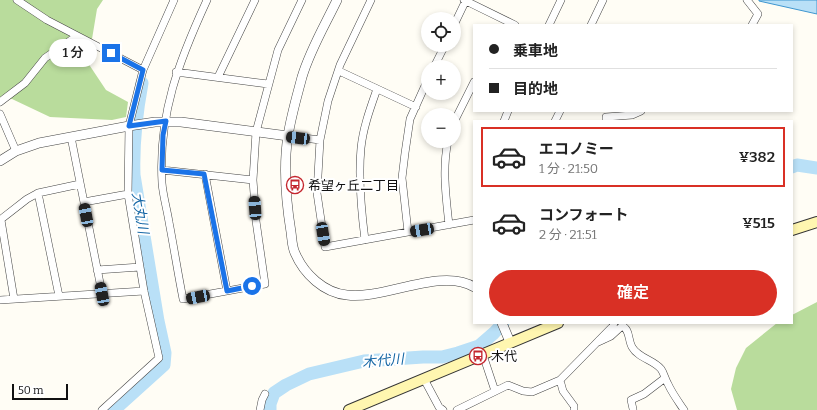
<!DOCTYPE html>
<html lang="ja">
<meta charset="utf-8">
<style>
body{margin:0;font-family:Bitter,"Noto Sans JP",serif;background:#f6f6f6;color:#222;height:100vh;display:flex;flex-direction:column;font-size:15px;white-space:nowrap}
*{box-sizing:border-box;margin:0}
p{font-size:13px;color:#767676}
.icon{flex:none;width:22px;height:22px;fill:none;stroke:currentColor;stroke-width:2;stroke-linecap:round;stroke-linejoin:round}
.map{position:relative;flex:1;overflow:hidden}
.sheet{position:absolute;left:473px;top:120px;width:320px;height:204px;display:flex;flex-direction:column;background:#fff;border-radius:0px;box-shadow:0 2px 6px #0003}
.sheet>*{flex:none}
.guide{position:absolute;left:473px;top:24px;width:320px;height:88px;border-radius:0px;box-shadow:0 2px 6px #0003;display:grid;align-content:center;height:88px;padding:0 16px;background:#fff}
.tools{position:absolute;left:421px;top:12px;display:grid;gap:8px}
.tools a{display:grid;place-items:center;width:40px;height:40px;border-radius:50%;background:#fff;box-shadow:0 2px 6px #0003;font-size:20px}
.scale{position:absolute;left:12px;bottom:10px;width:56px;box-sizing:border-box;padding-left:4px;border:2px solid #111;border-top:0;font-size:11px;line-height:14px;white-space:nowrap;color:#111;-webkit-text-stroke:3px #fff;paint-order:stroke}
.end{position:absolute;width:18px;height:18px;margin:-9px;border:5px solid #1a73e8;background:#fff;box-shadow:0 0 0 2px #fff}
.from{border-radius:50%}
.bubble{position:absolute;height:28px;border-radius:14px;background:#fff;box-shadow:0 2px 6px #0003;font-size:13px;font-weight:600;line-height:28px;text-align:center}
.car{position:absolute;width:12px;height:24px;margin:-12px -6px;border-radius:5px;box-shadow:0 0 3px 1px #0007;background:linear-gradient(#222 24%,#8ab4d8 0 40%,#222 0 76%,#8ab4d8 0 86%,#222 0)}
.guide b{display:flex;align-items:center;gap:14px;height:38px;font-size:15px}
.guide b+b{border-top:1px solid #e0e0e0}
.guide i{width:10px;height:10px;background:#222}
ul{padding:7px 0 0;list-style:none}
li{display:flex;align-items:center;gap:12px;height:60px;margin:0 8px 6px;padding:0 8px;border:2px solid transparent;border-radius:0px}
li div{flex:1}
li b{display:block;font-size:15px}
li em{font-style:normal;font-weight:600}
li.active{border-color:#d93025}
li>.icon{width:36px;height:36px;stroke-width:1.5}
.button{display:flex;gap:8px;margin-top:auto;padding:8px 16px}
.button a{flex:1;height:46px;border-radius:24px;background:#d93025;color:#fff;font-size:16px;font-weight:600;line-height:46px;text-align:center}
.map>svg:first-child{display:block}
.forest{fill:#b9dc9c}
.water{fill:#b9e0f7;stroke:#3f96cf}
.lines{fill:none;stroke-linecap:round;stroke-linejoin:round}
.river{stroke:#b9e0f7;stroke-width:13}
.minor-casing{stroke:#444;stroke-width:8}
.tertiary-casing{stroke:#444;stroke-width:10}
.secondary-casing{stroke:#333;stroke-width:12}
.minor{stroke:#fff;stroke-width:7}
.tertiary{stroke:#fff;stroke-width:9}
.secondary{stroke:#fff6b0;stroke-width:10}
.route{stroke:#1a73e8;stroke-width:5}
.labels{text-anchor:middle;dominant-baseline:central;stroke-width:4;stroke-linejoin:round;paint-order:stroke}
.poi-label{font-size:13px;fill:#111;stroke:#fff;text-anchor:start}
.water-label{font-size:14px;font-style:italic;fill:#1768a6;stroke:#fff}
</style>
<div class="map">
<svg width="817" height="410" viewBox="0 0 817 410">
<rect width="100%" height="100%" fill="#fffdf5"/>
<path class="forest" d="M 0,0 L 103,0 L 97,9 L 88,63 L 106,90 L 128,102 L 126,117 L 112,120 L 50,117 L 12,99 L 0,100 Z
M 817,302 L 817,410 L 737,410 L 731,389 L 736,368 L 746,348 L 777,323 L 792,323 L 792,315 Z"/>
<path class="water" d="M 759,0 L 817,0 L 817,14 L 759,1 Z"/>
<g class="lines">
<path class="river" d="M 792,167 L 797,165 L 817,168
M 114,410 L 164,365 L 165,353 L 158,321 L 134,175 C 133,147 137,110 142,83
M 270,410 L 270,404 L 274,393 L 286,385 L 309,374 L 364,361 L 423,357 L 442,357 L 458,353 L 479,346 L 494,333 L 503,323"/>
<g class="minor-casing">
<path id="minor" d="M 17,0 L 47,20 L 143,70
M 207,0 C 179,61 158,114 162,183 C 163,196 167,209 169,222 C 174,248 178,274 183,299 L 265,284 L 256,221 L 253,180 L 256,132 L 278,50 L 302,0
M 371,0 L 340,65 L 328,101 L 320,140 L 317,193 L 325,247 L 474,220
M 464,0 L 515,25
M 747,0 L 758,14 L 752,25
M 454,25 L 466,0
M 549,25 L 561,0
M 591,25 L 603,0
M 434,67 L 445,45
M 339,71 L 416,107
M 176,72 L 268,84
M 218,77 L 255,0
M 0,102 L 25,83 L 45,58 L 77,36
M 0,114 L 16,151
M 504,121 L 508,111
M 555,121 L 560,111
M 606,121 L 606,117 L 632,115 L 641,111
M 454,122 L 474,82
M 288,136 L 320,140
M 71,137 L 102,293
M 448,141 C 442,169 446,197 449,225
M 162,170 L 253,180
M 205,174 L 227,291
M 38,193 L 59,296
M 84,202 L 128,194
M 0,220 L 27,199 L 38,193 L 80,184
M 1,220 L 14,299
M 408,232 L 402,178 L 405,153 L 410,119 L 428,79
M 365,240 C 361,209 358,179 361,148 C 363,128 370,109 377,89
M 97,270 L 140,267
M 0,300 L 144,291
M 598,342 L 611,336 L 622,326 C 630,329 628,340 632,347 C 638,358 654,360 661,369 C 664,373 665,379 668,384 C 672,393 678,401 684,410
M 483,355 L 495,391
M 424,379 L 439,407 L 443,410
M 633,409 L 631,400 L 644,394 L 665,378
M 102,410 L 159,358 L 144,291 L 128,194 L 129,126 L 143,70 L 174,0
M 260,410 L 262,400 L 265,394
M 457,410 L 508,385 L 523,391 L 532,392 L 560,380
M 574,410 L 574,406 L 563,391 L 560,380 L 613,326 L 614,323"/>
</g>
<g class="tertiary-casing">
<path id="tertiary" d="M 337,0 C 325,25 310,50 302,77 C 297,96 291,116 288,136 C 283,167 286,201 291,232 C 292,239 292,247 295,253 C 304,274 324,293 347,295 C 384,300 441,267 474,287
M 0,161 L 16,151 L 39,143 L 129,126 L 155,122 L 181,122 L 288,136
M 502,323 L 510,342"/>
</g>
<g class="secondary-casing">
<path id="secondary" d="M 792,230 L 817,222
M 349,410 L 558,323"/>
</g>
<use href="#minor" class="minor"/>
<use href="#tertiary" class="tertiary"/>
<use href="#secondary" class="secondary"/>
</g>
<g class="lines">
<path class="route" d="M 111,53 L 143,70 L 129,126 L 166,121 L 163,135 L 162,170 L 204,174 L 227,291 L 252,286"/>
</g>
<defs>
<g id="bus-ring" transform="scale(0.9)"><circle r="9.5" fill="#fff" stroke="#c4262e" stroke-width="1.5"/><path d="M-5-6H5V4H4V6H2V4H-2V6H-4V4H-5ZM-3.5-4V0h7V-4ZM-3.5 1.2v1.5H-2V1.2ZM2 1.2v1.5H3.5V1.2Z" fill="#c4262e"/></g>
</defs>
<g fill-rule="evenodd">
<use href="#bus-ring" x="295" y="185"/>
<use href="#bus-ring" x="478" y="356"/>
</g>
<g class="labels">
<g class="poi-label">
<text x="308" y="185">希望ヶ丘二丁目</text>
<text x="491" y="356">木代</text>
</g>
<g class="water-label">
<text transform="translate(140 213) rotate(81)">大丸川</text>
<text transform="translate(383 361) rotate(-5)">木代川</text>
</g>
</g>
</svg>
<div class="tools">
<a><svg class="icon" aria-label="locate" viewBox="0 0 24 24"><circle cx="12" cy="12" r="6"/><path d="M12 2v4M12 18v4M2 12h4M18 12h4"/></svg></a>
<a>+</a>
<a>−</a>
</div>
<div class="scale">50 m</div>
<i class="end from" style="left:252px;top:286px"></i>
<i class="end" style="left:111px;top:53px"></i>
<div class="bubble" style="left:49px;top:39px;width:48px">1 分</div>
<i class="car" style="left:298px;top:138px;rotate:277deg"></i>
<i class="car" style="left:255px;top:208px;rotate:356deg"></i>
<i class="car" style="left:86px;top:215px;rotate:349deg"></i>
<i class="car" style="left:422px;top:230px;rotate:260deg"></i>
<i class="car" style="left:323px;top:234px;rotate:171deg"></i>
<i class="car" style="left:102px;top:294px;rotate:349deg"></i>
<i class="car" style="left:198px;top:297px;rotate:259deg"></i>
<div class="guide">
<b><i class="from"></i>乗車地</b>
<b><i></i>目的地</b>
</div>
<section class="sheet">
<ul>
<li class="active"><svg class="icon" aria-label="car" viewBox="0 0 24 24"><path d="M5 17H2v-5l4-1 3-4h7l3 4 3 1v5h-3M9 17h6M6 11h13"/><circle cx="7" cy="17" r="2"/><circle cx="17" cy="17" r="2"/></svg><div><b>エコノミー</b><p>1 分 · 21:50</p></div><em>¥382</em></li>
<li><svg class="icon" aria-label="car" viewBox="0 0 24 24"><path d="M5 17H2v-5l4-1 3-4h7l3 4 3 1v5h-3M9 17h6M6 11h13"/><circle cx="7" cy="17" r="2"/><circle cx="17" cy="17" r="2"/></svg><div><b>コンフォート</b><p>2 分 · 21:51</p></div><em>¥515</em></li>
</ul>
<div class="button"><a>確定</a></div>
</section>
</div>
